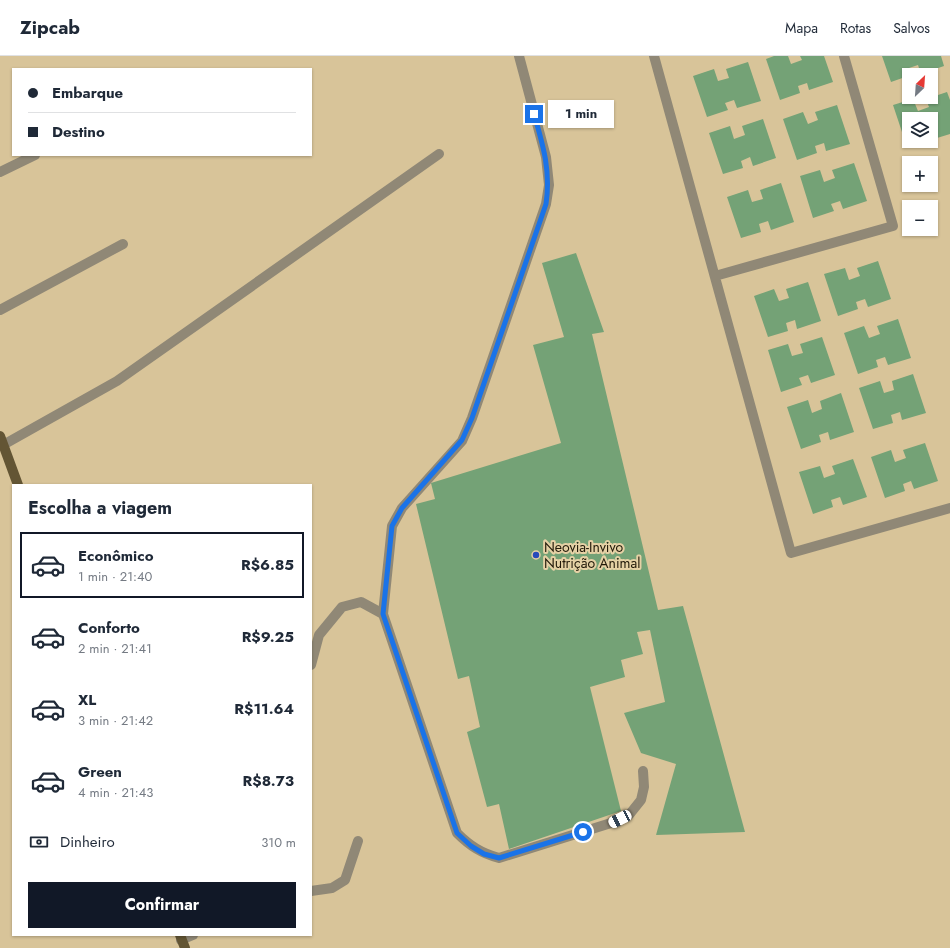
<!DOCTYPE html>
<html lang="pt">
<meta charset="utf-8">
<style>
body{margin:0;font-family:Jost,sans-serif;background:#f2f2f3;color:#1f2937;height:100vh;display:flex;flex-direction:column;font-size:15px;white-space:nowrap}
*{box-sizing:border-box;margin:0}
p{font-size:13px;color:#747a83}
.icon{flex:none;width:22px;height:22px;fill:none;stroke:currentColor;stroke-width:2;stroke-linecap:round;stroke-linejoin:round}
.map{position:relative;flex:1;overflow:hidden}
.sheet{position:absolute;left:12px;top:428px;width:300px;height:452px;display:flex;flex-direction:column;background:#fff;border-radius:0px;box-shadow:0 1px 3px #0004}
.sheet>*{flex:none}
.guide{position:absolute;left:12px;top:12px;width:300px;height:88px;border-radius:0px;box-shadow:0 1px 3px #0004;display:grid;align-content:center;height:88px;padding:0 16px;background:#fff}
.needle{width:26px;rotate:25deg}
.fabs{position:absolute;left:902px;top:12px;display:grid;gap:8px}
.fabs a{display:grid;place-items:center;width:36px;height:36px;border-radius:0px;background:#fff;box-shadow:0 1px 3px #0004;font-size:20px}
.end{position:absolute;width:18px;height:18px;margin:-9px;border:5px solid #1a73e8;background:#fff;box-shadow:0 0 0 2px #fff}
.from{border-radius:50%}
.bubble{position:absolute;height:28px;border-radius:0px;background:#fff;box-shadow:0 1px 3px #0004;font-size:13px;font-weight:700;line-height:28px;text-align:center}
.car{position:absolute;width:12px;height:24px;margin:-12px -6px;border-radius:5px;box-shadow:0 0 3px 1px #0007;background:linear-gradient(#fff 24%,#345 0 40%,#fff 0 76%,#345 0 86%,#fff 0)}
.guide b{display:flex;align-items:center;gap:14px;height:38px;font-size:15px}
.guide b+b{border-top:1px solid #e0e1e3}
.guide i{width:10px;height:10px;background:#1f2937}
ul{padding:0;list-style:none}
li{display:flex;align-items:center;gap:12px;height:66px;margin:0 8px 6px;padding:0 8px;border:2px solid transparent;border-radius:0px}
li div{flex:1}
li b{display:block;font-size:15px}
li em{font-style:normal;font-weight:700}
li.on{border-color:#111827}
li>.icon{width:36px;height:36px;stroke-width:1.5}
h2{padding:0 16px;font-size:18px;line-height:48px}
.pay{display:flex;align-items:center;gap:10px;height:44px;padding:0 16px;font-size:15px}
.pay p{margin-inline-start:auto}
.action{display:flex;gap:8px;margin-top:auto;padding:8px 16px}
.action a{flex:1;height:46px;border-radius:0px;background:#111827;color:#fff;font-size:16px;font-weight:700;line-height:46px;text-align:center}
header{display:flex;align-items:center;gap:24px;box-sizing:border-box;height:56px;padding:0 20px;background:#fff;border-bottom:1px solid #e0e1e3}
header strong{font-size:19px}
nav{display:flex;gap:22px;margin-inline-start:auto;font-size:14px}
.map>svg:first-child{display:block}
.building{fill:#74a276}
.lines{fill:none;stroke-linecap:round;stroke-linejoin:round}
.minor{stroke:#908876;stroke-width:10}
.major{stroke:#635534;stroke-width:10}
.route{stroke:#1a73e8;stroke-width:5}
.poi-dot{fill:#284bba;stroke:#e5d1a5;stroke-width:1.5}
.labels{text-anchor:middle;dominant-baseline:central;stroke-width:4;stroke-linejoin:round;paint-order:stroke}
.poi-label{font-size:14px;fill:#211909;stroke:#e5d1a5;text-anchor:start}
</style>
<header>
<strong>Zipcab</strong>
<nav><a>Mapa</a><a>Rotas</a><a>Salvos</a></nav>
</header>
<div class="map">
<svg width="950" height="892" viewBox="0 0 950 892">
<rect width="100%" height="100%" fill="#d8c499"/>
<path class="building" d="M 774,0 L 788,0 L 791,8 L 802,4 L 800,0 L 824,0 L 833,26 L 809,34 L 807,27 L 798,30 L 800,37 L 780,44 L 766,3 Z
M 882,0 L 941,0 L 944,10 L 921,18 L 918,9 L 909,12 L 911,19 L 891,26 Z
M 748,6 L 761,45 L 737,52 L 734,44 L 725,47 L 728,54 L 707,61 L 693,20 L 714,13 L 718,25 L 729,22 L 726,13 Z
M 947,36 L 950,44 L 950,78 L 937,82 L 934,74 L 931,75 L 931,63 L 909,63 L 909,85 L 924,85 L 907,91 L 893,49 L 913,43 L 918,55 L 929,51 L 926,43 Z
M 837,49 L 850,88 L 826,95 L 824,87 L 815,90 L 817,97 L 797,104 L 783,63 L 803,56 L 808,68 L 818,64 L 815,56 Z
M 763,63 L 776,102 L 753,110 L 750,101 L 741,105 L 743,112 L 723,118 L 709,77 L 730,70 L 734,83 L 745,79 L 742,70 Z
M 854,107 L 867,145 L 843,153 L 840,145 L 831,148 L 834,155 L 813,162 L 800,120 L 820,114 L 824,126 L 835,122 L 832,114 Z
M 781,127 L 794,166 L 771,174 L 768,165 L 759,168 L 761,176 L 741,182 L 727,141 L 748,134 L 752,146 L 763,143 L 760,134 Z
M 576,197 L 604,276 L 592,278 L 658,554 L 683,550 L 745,776 L 656,779 L 676,708 L 641,697 L 624,657 L 665,646 L 650,574 L 637,576 L 643,598 L 621,604 L 625,621 L 590,631 L 621,755 L 509,793 L 499,748 L 487,751 L 467,676 L 480,671 L 469,620 L 458,623 L 416,448 L 435,443 L 431,427 L 561,387 L 533,289 L 564,281 L 542,207 Z
M 878,205 L 891,243 L 868,251 L 865,243 L 856,246 L 858,253 L 838,260 L 824,218 L 845,212 L 849,224 L 860,220 L 857,212 Z
M 808,226 L 821,265 L 797,273 L 795,264 L 786,267 L 788,275 L 768,281 L 754,240 L 774,233 L 779,245 L 789,242 L 786,233 Z
M 898,263 L 911,302 L 888,309 L 885,301 L 876,304 L 878,311 L 858,318 L 844,277 L 864,270 L 869,282 L 880,278 L 877,270 Z
M 822,281 L 835,319 L 811,327 L 808,319 L 799,322 L 802,329 L 781,336 L 768,294 L 788,288 L 792,300 L 803,297 L 800,288 Z
M 913,318 L 926,357 L 902,364 L 900,356 L 891,359 L 893,367 L 873,373 L 859,332 L 880,325 L 884,337 L 894,334 L 892,325 Z
M 841,337 L 854,376 L 830,384 L 828,376 L 819,379 L 821,386 L 801,393 L 787,351 L 808,344 L 812,357 L 822,353 L 820,345 Z
M 925,387 L 938,425 L 914,433 L 911,425 L 903,428 L 905,435 L 885,442 L 871,401 L 891,394 L 895,406 L 906,402 L 903,394 Z
M 853,403 L 867,441 L 843,449 L 840,441 L 831,444 L 833,451 L 813,458 L 799,416 L 820,410 L 824,422 L 835,418 L 832,410 Z"/>
<g class="lines">
<path class="minor" d="M 654,0 L 791,497 L 950,452
M 0,116 L 35,99
M 715,220 L 893,170 L 844,0
M 0,254 L 123,188
M 3,389 L 117,325 L 439,98
M 383,558 L 392,470 L 402,452 L 462,385 L 472,362 L 546,148 L 549,129 L 546,101 L 519,0
M 311,609 L 319,579 L 342,551 L 361,546 L 383,558 L 457,777 C 470,790 481,797 499,802 L 611,767 L 629,759 L 641,744 L 644,731 L 643,715
M 311,835 L 332,832 L 345,824 L 358,785
M 181,884 L 193,879"/>
<path class="major" d="M 0,380 L 18,429
M 180,879 L 185,892"/>
</g>
<g class="lines">
<path class="route" d="M 534,58 C 543,89 551,115 546,148 L 472,362 L 462,384 L 402,452 L 392,470 L 383,558 L 457,777 L 471,790 L 484,798 L 499,802 L 583,776"/>
</g>
<circle class="poi-dot" cx="536" cy="499" r="4"/>
<g class="labels">
<g class="poi-label">
<text x="544" y="491">Neovia-Invivo<tspan x="544" dy="16">Nutrição Animal</tspan></text>
</g>
</g>
</svg>
<div class="fabs">
<a><svg class="needle" viewBox="-14 -14 28 28"><path d="M0-13l5 13h-10z" fill="#e53935"/><path d="M0 13l5-13h-10z" fill="#747a83"/></svg></a>
<a><svg class="icon" aria-label="layers" viewBox="0 0 24 24"><path d="M12 4l9 5-9 5-9-5zM3 14l9 5 9-5"/></svg></a>
<a>+</a>
<a>−</a>
</div>
<i class="end from" style="left:583px;top:776px"></i>
<i class="end" style="left:534px;top:58px"></i>
<div class="bubble" style="left:548px;top:44px;width:66px">1 min</div>
<i class="car" style="left:620px;top:763px;rotate:243deg"></i>
<div class="guide">
<b><i class="from"></i>Embarque</b>
<b><i></i>Destino</b>
</div>
<section class="sheet">
<h2>Escolha a viagem</h2>
<ul>
<li class="on"><svg class="icon" aria-label="car" viewBox="0 0 24 24"><path d="M5 17H2v-5l4-1 3-4h7l3 4 3 1v5h-3M9 17h6M6 11h13"/><circle cx="7" cy="17" r="2"/><circle cx="17" cy="17" r="2"/></svg><div><b>Econômico</b><p>1 min · 21:40</p></div><em>R$6.85</em></li>
<li><svg class="icon" aria-label="car" viewBox="0 0 24 24"><path d="M5 17H2v-5l4-1 3-4h7l3 4 3 1v5h-3M9 17h6M6 11h13"/><circle cx="7" cy="17" r="2"/><circle cx="17" cy="17" r="2"/></svg><div><b>Conforto</b><p>2 min · 21:41</p></div><em>R$9.25</em></li>
<li><svg class="icon" aria-label="car" viewBox="0 0 24 24"><path d="M5 17H2v-5l4-1 3-4h7l3 4 3 1v5h-3M9 17h6M6 11h13"/><circle cx="7" cy="17" r="2"/><circle cx="17" cy="17" r="2"/></svg><div><b>XL</b><p>3 min · 21:42</p></div><em>R$11.64</em></li>
<li><svg class="icon" aria-label="car" viewBox="0 0 24 24"><path d="M5 17H2v-5l4-1 3-4h7l3 4 3 1v5h-3M9 17h6M6 11h13"/><circle cx="7" cy="17" r="2"/><circle cx="17" cy="17" r="2"/></svg><div><b>Green</b><p>4 min · 21:43</p></div><em>R$8.73</em></li>
</ul>
<div class="pay"><svg class="icon" aria-label="cash" viewBox="0 0 24 24"><path d="M3 7h18v10H3z"/><circle cx="12" cy="12" r="2"/></svg>Dinheiro<p>310 m</p></div>
<div class="action"><a>Confirmar</a></div>
</section>
</div>
